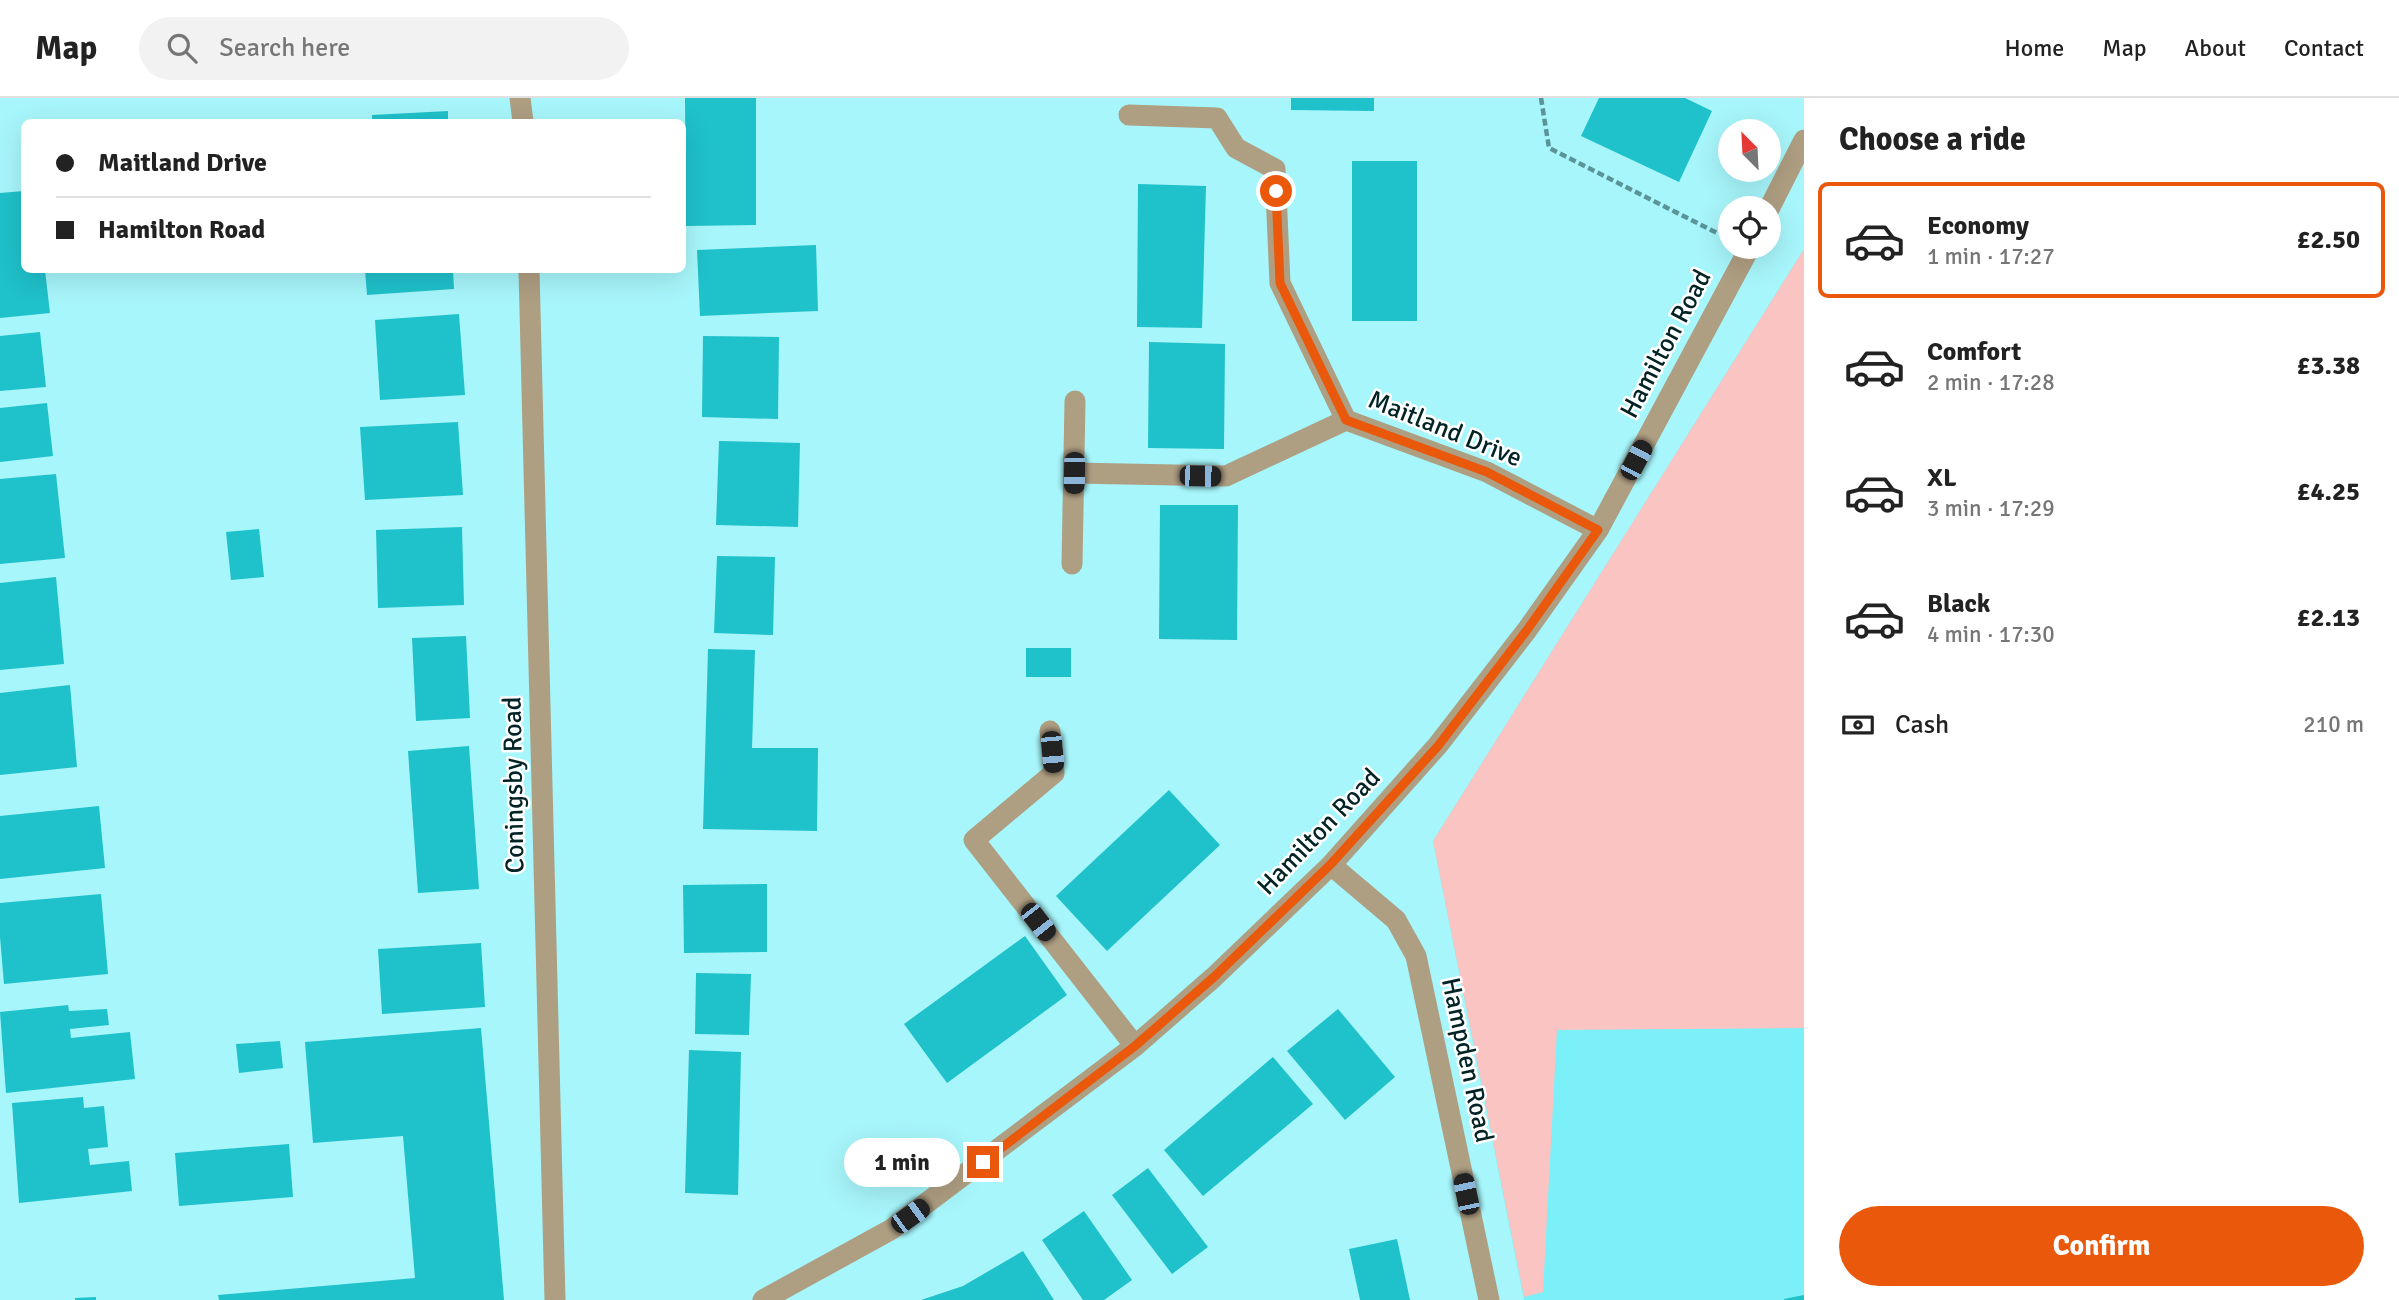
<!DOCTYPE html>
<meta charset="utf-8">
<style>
body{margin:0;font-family:Signika,sans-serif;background:#f2f2f2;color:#222;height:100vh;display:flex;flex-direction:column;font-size:26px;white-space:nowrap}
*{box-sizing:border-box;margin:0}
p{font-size:23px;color:#767676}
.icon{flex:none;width:38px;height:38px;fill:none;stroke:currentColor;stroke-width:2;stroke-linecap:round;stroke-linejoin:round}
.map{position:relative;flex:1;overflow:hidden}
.sheet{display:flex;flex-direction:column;background:#fff;width:595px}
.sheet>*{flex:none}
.banner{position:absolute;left:21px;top:21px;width:665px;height:154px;border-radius:10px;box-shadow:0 7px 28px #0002;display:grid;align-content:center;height:154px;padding:0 35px;background:#fff}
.needle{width:46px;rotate:336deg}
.buttons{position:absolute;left:1718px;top:21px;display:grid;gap:14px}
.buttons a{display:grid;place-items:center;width:63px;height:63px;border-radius:50%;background:#fff;box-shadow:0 7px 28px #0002;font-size:35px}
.end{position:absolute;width:32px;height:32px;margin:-16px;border:9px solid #ea580c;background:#fff;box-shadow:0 0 0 4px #fff}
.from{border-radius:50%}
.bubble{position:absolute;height:49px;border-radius:24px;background:#fff;box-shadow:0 7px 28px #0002;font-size:23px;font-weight:700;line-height:49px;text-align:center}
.car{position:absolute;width:21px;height:42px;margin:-21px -10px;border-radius:9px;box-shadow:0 0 5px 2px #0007;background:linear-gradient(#222 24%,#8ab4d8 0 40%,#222 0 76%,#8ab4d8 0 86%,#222 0)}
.banner b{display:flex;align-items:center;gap:24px;height:66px;font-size:26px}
.banner b+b{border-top:2px solid #e0e0e0}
.banner i{width:18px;height:18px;background:#222}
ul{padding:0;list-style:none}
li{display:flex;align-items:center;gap:21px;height:116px;margin:0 14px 10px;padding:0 21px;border:4px solid transparent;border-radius:10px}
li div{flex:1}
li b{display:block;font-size:26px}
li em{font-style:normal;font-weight:700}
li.on{border-color:#ea580c}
li>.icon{width:63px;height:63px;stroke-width:1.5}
h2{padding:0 35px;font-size:32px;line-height:84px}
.pay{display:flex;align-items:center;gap:18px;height:77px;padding:0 35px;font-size:26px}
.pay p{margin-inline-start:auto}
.button{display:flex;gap:14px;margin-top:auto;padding:14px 35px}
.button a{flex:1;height:80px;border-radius:42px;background:#ea580c;color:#fff;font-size:28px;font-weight:700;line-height:80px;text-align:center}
header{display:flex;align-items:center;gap:42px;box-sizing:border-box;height:98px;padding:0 35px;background:#fff;border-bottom:2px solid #e0e0e0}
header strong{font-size:33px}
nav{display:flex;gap:38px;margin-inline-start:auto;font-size:24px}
.search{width:490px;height:63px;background:#f2f2f2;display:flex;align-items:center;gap:18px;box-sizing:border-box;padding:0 24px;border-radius:38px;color:#767676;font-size:26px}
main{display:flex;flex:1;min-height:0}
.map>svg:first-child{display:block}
.built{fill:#7cf0f8}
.green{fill:#f9c4c2}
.building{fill:#1fc1ca}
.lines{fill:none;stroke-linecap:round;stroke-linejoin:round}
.path{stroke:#5a9498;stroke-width:4.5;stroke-dasharray:7 3.5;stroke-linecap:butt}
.minor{stroke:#ae9e82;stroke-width:21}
.route{stroke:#ea580c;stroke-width:9}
.labels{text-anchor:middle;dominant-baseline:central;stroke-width:5;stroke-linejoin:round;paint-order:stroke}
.street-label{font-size:26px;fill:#012325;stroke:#fff}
</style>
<header>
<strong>Map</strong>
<div class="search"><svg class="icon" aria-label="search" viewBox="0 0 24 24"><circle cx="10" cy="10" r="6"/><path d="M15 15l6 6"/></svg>Search here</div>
<nav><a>Home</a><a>Map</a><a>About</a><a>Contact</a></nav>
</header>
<main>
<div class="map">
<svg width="1804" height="1202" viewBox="0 0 1804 1202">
<rect width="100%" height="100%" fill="#a7f6fb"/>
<path class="built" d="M 1804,151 L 1804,1202 L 1524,1202 L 1433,743 Z"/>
<path class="green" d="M 1804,151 L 1804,930 L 1557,932 L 1543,1194 L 1524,1199 L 1433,743 Z"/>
<path class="building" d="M 685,0 L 756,0 L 756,127 L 686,128 Z
M 1291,0 L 1374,0 L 1374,13 L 1291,12 Z
M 1599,0 L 1685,0 L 1712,13 L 1679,84 L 1581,38 Z
M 448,13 L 448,24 L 372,24 L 372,17 Z
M 1352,63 L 1417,63 L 1417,223 L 1352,223 Z
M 1138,86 L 1206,88 L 1202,230 L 1137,229 Z
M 24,93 L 24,172 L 45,172 L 50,215 L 0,220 L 0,95 Z
M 816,147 L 818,213 L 700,218 L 697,152 Z
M 365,172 L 453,172 L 454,191 L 367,197 Z
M 459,216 L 465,297 L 380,302 L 375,222 Z
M 40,234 L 46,289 L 0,293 L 0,238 Z
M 703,238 L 779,239 L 778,321 L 702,319 Z
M 1149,244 L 1225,246 L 1224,351 L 1148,350 Z
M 47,305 L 53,358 L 0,364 L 0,310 Z
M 458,324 L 463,397 L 365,402 L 360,329 Z
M 719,343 L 800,345 L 798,429 L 716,427 Z
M 56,376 L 65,460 L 0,466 L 0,381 Z
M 1160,407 L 1238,407 L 1237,542 L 1159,541 Z
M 462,429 L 464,507 L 378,510 L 376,432 Z
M 259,431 L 264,479 L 231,482 L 226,434 Z
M 717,458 L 775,459 L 773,537 L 714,535 Z
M 56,479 L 64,566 L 0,572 L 0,485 Z
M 466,538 L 470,620 L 416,623 L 412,540 Z
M 1026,550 L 1071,550 L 1071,579 L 1026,579 Z
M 708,551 L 755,552 L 752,650 L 818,650 L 817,733 L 703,731 Z
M 70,587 L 77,669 L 0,677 L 0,595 Z
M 469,648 L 479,791 L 418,795 L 408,653 Z
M 1169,692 L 1220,747 L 1107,853 L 1056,798 Z
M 99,708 L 105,770 L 0,781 L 0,718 Z
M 767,786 L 767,854 L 684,855 L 683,787 Z
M 101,796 L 108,876 L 4,886 L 0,839 L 0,805 Z
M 1025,838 L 1067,897 L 947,985 L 904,926 Z
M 481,845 L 485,909 L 382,916 L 378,851 Z
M 696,875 L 751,876 L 749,937 L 695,936 Z
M 68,907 L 69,913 L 107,911 L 109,927 L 70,931 L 71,940 L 130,934 L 135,981 L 6,995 L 0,914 Z
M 1338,911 L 1395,979 L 1345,1022 L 1287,953 Z
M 481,930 L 504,1202 L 219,1202 L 218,1197 L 415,1180 L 403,1038 L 313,1045 L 305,944 Z
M 280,943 L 283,970 L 239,975 L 236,946 Z
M 689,952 L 741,954 L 738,1097 L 685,1095 Z
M 1273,959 L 1313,1006 L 1203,1098 L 1164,1052 Z
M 83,999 L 84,1010 L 104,1008 L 108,1049 L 88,1051 L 90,1067 L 129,1063 L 132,1093 L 19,1105 L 12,1005 Z
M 289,1046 L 293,1099 L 179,1108 L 175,1055 Z
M 1148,1070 L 1208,1149 L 1172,1176 L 1112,1097 Z
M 1084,1113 L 1132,1182 L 1104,1202 L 1083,1202 L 1042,1142 Z
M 1397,1141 L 1410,1202 L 1360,1202 L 1349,1151 Z
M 1023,1153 L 1054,1202 L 921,1202 L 963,1188 Z
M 1804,1197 L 1804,1202 L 1784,1202 L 1784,1201 Z
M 96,1199 L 96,1202 L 75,1202 L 75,1200 Z"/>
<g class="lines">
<path class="path" d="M 1541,0 L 1549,50 L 1717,135"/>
<path class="minor" d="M 520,0 L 523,24
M 1129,17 L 1217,20 L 1236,50 L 1275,71 L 1280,185 L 1346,322 L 1487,374 L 1598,432
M 1769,111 L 1804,42
M 529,172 L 555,1202
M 1074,375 L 1226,378 L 1346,322
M 1072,466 L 1075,303
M 1050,633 L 1054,675 L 974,742 L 1135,948
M 1331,767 L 1396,822 L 1416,858 L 1489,1202
M 763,1202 L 892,1131 L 1135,948 L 1214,879 L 1331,767 L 1438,647 L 1527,532 L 1598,432 L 1750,149"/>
</g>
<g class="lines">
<path class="route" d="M 983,1064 L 1135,948 L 1214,879 L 1331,766 L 1438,648 L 1527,532 L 1598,432 L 1487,374 L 1346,322 L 1280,185 L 1276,93"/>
</g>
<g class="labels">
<g class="street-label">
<text transform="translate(1666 246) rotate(-62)">Hamilton Road</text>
<text transform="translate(1445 331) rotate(22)">Maitland Drive</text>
<text transform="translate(514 687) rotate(-91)">Coningsby Road</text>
<text transform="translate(1319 734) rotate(-46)">Hamilton Road</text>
<text transform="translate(1467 962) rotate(78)">Hampden Road</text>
</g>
</g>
</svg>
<div class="buttons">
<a><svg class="needle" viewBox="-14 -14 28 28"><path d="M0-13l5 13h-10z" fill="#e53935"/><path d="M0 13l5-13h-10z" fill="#767676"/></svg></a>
<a><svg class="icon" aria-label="locate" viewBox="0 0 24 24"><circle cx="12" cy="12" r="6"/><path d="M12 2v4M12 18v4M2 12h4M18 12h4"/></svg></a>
</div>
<i class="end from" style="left:1276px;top:93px"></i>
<i class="end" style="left:983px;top:1064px"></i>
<div class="bubble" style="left:844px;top:1040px;width:116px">1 min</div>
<i class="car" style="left:1636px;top:362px;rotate:28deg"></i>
<i class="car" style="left:1074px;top:375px;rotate:181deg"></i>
<i class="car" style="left:1200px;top:378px;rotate:91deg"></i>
<i class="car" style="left:1052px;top:654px;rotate:175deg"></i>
<i class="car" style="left:1038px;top:824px;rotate:142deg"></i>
<i class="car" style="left:1466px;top:1096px;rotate:348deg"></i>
<i class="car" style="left:910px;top:1118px;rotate:54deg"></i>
<div class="banner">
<b><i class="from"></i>Maitland Drive</b>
<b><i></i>Hamilton Road</b>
</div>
</div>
<section class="sheet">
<h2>Choose a ride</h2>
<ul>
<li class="on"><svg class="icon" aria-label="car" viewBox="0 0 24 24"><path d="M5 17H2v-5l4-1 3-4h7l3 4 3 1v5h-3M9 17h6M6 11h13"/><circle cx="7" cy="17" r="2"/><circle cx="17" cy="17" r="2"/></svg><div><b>Economy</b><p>1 min · 17:27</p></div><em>£2.50</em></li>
<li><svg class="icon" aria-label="car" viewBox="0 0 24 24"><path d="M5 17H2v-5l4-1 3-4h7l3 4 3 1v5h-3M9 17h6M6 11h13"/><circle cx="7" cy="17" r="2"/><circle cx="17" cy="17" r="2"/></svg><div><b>Comfort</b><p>2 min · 17:28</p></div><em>£3.38</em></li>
<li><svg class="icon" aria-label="car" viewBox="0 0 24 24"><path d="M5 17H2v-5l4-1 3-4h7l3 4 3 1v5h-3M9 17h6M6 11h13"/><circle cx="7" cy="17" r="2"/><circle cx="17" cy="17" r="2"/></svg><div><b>XL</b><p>3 min · 17:29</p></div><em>£4.25</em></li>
<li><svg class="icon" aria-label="car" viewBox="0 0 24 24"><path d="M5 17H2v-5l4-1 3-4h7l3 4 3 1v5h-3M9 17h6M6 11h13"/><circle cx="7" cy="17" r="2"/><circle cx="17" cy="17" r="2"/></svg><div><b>Black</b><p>4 min · 17:30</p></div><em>£2.13</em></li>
</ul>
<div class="pay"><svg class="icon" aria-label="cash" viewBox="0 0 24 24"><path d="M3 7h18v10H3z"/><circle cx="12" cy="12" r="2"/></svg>Cash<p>210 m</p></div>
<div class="button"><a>Confirm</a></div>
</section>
</main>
